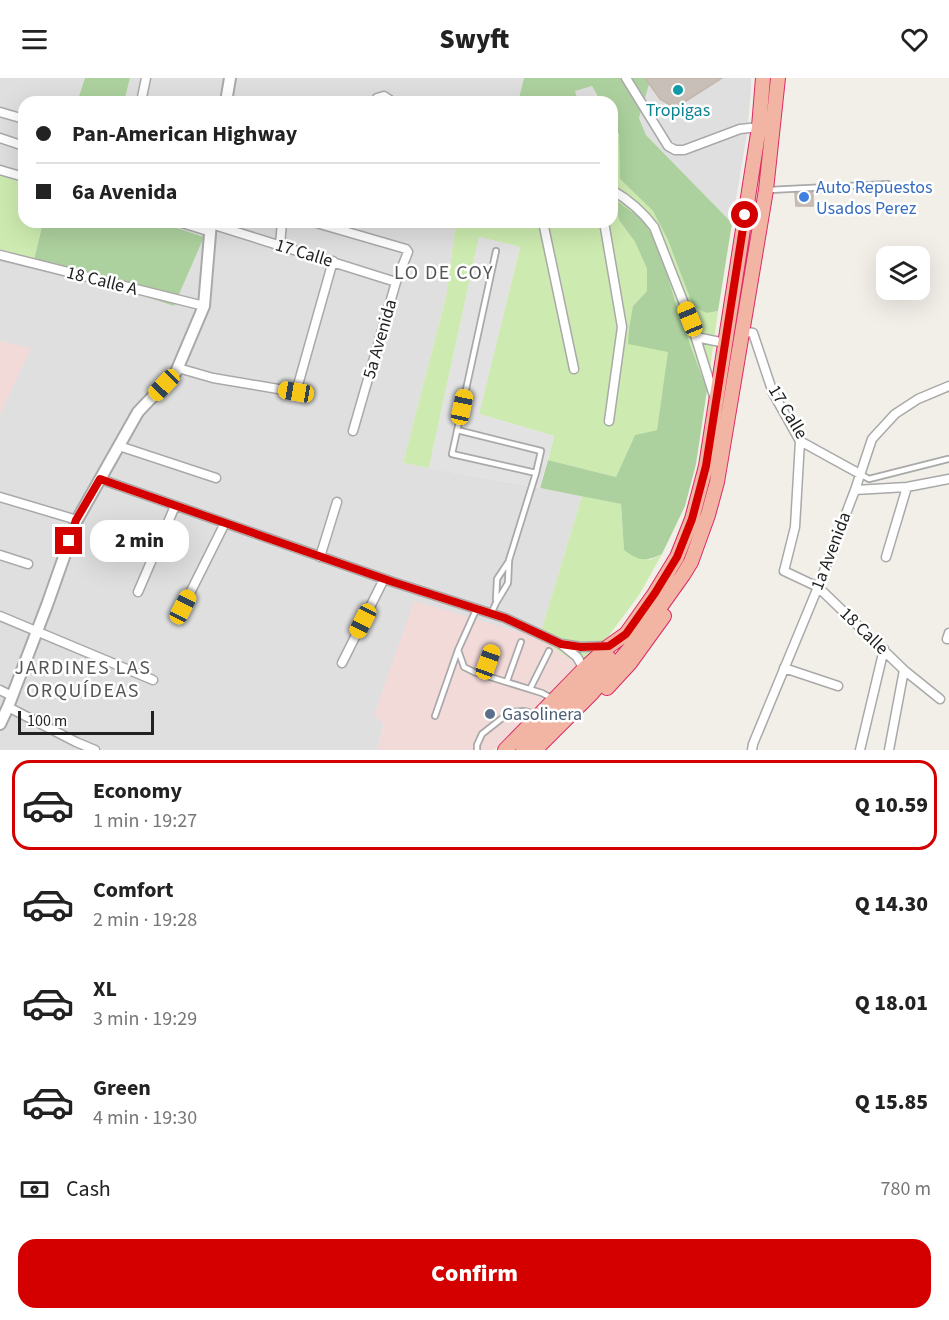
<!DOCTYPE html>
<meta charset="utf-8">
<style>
body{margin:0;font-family:"Source Sans 3",sans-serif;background:#f2f2f2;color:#222;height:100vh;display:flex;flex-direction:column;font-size:22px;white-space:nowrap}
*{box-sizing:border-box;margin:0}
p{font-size:20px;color:#767676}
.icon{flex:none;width:33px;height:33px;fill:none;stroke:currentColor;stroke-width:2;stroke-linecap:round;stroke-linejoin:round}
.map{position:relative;height:672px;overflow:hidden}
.details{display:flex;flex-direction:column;background:#fff;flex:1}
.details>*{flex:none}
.banner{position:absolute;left:18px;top:18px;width:600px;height:132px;border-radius:18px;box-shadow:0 6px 24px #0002;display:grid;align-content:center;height:132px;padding:0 18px;background:#fff}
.fabs{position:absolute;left:876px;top:168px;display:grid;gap:12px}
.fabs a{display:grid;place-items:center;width:54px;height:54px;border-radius:12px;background:#fff;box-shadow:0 6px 24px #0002;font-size:30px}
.scale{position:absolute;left:18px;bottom:15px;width:136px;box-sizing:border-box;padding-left:6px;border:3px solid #222;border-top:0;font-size:16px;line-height:21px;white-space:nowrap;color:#222;-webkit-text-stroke:4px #fff;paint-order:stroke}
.end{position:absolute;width:27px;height:27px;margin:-14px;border:8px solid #d40000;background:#fff;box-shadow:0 0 0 3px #fff}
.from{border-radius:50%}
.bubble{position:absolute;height:42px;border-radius:18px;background:#fff;box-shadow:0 6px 24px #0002;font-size:20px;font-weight:800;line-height:42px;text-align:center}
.car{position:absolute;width:18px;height:36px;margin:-18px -9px;border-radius:8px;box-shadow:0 0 4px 2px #0007;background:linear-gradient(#f5c518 24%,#345 0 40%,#f5c518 0 76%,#345 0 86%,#f5c518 0)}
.banner b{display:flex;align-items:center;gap:21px;height:57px;font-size:22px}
.banner b+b{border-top:2px solid #e0e0e0}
.banner i{width:15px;height:15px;background:#222}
ul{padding:10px 0 0;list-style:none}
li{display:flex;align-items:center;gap:18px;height:90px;margin:0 12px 9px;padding:0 6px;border:3px solid transparent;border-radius:18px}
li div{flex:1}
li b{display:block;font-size:22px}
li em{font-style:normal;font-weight:800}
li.selected{border-color:#d40000}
li>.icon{width:54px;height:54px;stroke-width:1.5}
.pay{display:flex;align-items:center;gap:15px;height:66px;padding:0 18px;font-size:22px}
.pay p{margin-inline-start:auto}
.action{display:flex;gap:12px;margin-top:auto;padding:12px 18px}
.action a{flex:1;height:69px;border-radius:18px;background:#d40000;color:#fff;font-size:24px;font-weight:800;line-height:69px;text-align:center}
header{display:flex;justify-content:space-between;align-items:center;height:78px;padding:0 18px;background:#fff;font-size:27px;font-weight:800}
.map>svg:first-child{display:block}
.residential{fill:#e0dfdf}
.commercial{fill:#f2dad9}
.grass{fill:#cdebb0}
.forest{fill:#add19e}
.parking{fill:#e2e2e2}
.building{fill:#c7bfb8;stroke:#c4b6ab;stroke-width:1.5}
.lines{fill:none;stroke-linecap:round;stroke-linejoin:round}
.service-casing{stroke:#a9a9a9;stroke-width:8}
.minor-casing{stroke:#a9a9a9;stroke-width:11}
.tertiary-casing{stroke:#a9a9a9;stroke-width:14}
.trunk-casing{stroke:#dc2a67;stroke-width:16}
.service{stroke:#fff;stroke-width:4.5}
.minor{stroke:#fff;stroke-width:8}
.tertiary{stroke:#fff;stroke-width:10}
.trunk{stroke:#f2b4a3;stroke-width:14}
.route{stroke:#d40000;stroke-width:8}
.culture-dot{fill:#0f9aa8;stroke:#fff;stroke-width:2}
.shop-dot{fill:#3f7fe0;stroke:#fff;stroke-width:2}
.service-dot{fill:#5c6f8a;stroke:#fff;stroke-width:2}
.labels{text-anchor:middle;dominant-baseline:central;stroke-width:5;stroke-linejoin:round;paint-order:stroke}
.culture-label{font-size:18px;fill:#0d838f;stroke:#fff}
.shop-label{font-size:18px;fill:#366cbe;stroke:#fff;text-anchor:start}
.street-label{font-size:18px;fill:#222;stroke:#fff}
.service-label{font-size:18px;fill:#4e5e75;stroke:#fff;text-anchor:start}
.neighbourhood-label{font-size:20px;letter-spacing:1.5px;fill:#555;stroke:#fff}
</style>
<header><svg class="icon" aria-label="menu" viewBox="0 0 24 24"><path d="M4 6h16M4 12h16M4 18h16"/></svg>Swyft<svg class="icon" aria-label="heart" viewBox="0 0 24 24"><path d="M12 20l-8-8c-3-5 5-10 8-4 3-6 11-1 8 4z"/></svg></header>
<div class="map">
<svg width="949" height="672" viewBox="0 0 949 672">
<rect width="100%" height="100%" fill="#f2efe9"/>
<path class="residential" d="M 0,0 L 85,0 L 77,24 L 24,24 L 24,105 L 0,96 Z
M 130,0 L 524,0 L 518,24 L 124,24 Z
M 651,0 L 751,0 L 751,12 L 747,56 L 732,145 L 646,57 L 639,40 Z
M 592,8 L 601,24 L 578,24 L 574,13 Z
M 159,144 L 456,144 L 446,219 L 403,385 L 582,418 L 539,560 L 384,646 L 377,672 L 0,672 L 0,171 L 174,228 L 204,159 Z"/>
<path class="commercial" d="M 0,263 L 31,270 L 0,337 Z
M 414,523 L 539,560 L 581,588 L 494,672 L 377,672 L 384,646 L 374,637 Z"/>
<path class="grass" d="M 619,57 L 620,101 L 653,133 L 668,161 L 693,228 L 706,235 L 718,233 L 707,312 L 680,239 L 659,169 L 619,142 L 635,164 L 647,191 L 647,213 L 633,228 L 669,273 L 657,352 L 635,357 L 616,399 L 548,382 L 554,358 L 479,336 L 520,169 L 479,159 L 429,390 L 403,385 L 446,219 L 456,144 L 612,144 L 612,67 Z
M 0,96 L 24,105 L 24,144 L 43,144 L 34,182 L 0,171 Z
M 582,418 L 621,426 L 624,472 L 650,482 L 662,476 L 639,517 L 610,556 L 581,588 L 539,560 Z"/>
<path class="forest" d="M 85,0 L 130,0 L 124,24 L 77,24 Z
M 524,0 L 651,0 L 639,40 L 646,57 L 732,145 L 718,233 L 706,235 L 693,228 L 668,162 L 653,133 L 620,101 L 619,57 L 612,44 L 612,24 L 601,24 L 592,8 L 575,13 L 578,24 L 518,24 Z
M 614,121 L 643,142 L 659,169 L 680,239 L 707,312 L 696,386 L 685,428 L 662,476 C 645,484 639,483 624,472 L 621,426 L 540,410 L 548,382 L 616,399 L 635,357 L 657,352 L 668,274 L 628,266 L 629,251 L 633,228 L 647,213 L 647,191 L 635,164 L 619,142 Z
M 43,144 L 159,144 L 204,159 L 174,228 L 34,182 Z"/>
<path class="parking" d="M 479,159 L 520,169 L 479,336 L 554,358 L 540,410 L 429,390 Z"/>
<path class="building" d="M 645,0 L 722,0 L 675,30 L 660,21 Z
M 813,114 L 813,128 L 796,128 L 795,115 Z"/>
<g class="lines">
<g class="service-casing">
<path id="service" d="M 769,112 L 888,106
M 496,173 L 452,376 L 536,395
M 457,352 L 541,373 L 536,395 L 509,482 L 508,505 L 496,525 L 491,536
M 860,396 L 869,401 L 948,381
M 496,522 L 497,501 L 509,483
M 476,532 L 458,572 L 464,589 L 474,594 L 542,615 L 551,620
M 483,597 L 492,572
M 507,603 L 521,564
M 530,611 L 549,573
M 435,638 L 458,572
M 477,672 L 477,667 L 482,656 L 510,634 L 525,633 L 536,636"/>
</g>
<g class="minor-casing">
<path id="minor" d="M 626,0 L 668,68 L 675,72 L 684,72 L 740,51 L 759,49
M 141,24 L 146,0
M 375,24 L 377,20 L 384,18 L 393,24
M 0,34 L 24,41
M 0,60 L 24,68
M 0,92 L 24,99
M 612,112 C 629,122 642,133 654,149 L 690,241 L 714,318
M 179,144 L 211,154
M 313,144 L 406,171 L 408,174 L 396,204 L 353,353
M 543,144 L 574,291
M 604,144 L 622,249 L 609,343
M 211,146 L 396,204
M 280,167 L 282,144
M 0,177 L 204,228
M 741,253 L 753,255 L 773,315 L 800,363 L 860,396
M 696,259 L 725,265
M 178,290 L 213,300 L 296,314 L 333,183
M 800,363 L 795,449 L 784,493 L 818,509 L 904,592 L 940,621
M 119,368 L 216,400
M 100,401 L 393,504 L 505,540 L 561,566 L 577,579 L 584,591
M 855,412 L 907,409 L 949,401
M 0,419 L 77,442
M 0,477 L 28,486
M 320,479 L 337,424
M 886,479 L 907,409
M 138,514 L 175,428
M 183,529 L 225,445
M 0,538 L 153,602
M 947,561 L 949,555
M 562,566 L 581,569 L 608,568
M 342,585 L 384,501
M 784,590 L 838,608
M 0,612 L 12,618
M 8,629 L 76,664 L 95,672
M 752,672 L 753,666 L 818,509 L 855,412 L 872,361 L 895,336 L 918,321 L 949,308
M 860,672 L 884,571
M 889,672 L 904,592"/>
</g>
<g class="tertiary-casing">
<path id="tertiary" d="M 226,24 L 230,0
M 0,646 L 8,629 L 47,527 L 77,442 L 138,334 L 176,294 L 204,228 L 211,144"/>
</g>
<g class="trunk-casing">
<path id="trunk" d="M 607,610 L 630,585 L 664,538
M 505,672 L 584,591 L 609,568 L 626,556 L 655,515 L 677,479 L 692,441 L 706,388 L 759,49 L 763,0
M 523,672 L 533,658 L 609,580
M 535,672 L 592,615 L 636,563 L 683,497 L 691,484 L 708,437 L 717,404 L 766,112 L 778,0"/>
</g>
<use href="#service" class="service"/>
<use href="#minor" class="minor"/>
<use href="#tertiary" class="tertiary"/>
<use href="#trunk" class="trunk"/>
</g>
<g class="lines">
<path class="route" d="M 69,463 L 76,442 L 100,401 L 393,504 L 505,540 L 561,566 L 581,569 L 609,568 L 626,556 L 655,515 L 677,479 L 692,441 L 706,388 L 745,137"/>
</g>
<circle class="culture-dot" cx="678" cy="12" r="6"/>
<circle class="shop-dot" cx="804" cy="119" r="6"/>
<circle class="service-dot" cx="490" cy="636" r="6"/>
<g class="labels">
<g class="culture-label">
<text x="678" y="32">Tropigas</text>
</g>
<g class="shop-label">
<text x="816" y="109">Auto Repuestos<tspan x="816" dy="21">Usados Perez</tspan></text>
</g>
<g class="street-label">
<text transform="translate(304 175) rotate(17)">17 Calle</text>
<text transform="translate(102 203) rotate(14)">18 Calle A</text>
<text transform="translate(380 261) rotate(-74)">5a Avenida</text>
<text transform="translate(788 334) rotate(59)">17 Calle</text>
<text transform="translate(831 473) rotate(-69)">1a Avenida</text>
<text transform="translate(864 553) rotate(44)">18 Calle</text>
</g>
<g class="service-label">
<text x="502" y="636">Gasolinera</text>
</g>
<g class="neighbourhood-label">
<text x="444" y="195">LO DE COY</text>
<text x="83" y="590">JARDINES LAS<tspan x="83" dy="23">ORQUÍDEAS</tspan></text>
</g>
</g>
</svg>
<div class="fabs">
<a><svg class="icon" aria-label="layers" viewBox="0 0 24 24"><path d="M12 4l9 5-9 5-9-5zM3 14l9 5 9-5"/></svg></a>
</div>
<div class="scale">100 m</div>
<i class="end from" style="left:745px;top:137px"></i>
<i class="end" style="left:69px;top:463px"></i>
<div class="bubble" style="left:90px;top:442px;width:99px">2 min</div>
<i class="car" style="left:690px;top:241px;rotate:338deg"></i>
<i class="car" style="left:164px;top:307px;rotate:224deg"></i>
<i class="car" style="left:296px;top:314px;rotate:280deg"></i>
<i class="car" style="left:462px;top:329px;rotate:12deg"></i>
<i class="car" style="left:183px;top:529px;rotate:27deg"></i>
<i class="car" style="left:363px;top:543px;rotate:207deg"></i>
<i class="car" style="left:488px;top:584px;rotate:20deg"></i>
<div class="banner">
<b><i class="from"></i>Pan-American Highway</b>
<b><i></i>6a Avenida</b>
</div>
</div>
<section class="details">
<ul>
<li class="selected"><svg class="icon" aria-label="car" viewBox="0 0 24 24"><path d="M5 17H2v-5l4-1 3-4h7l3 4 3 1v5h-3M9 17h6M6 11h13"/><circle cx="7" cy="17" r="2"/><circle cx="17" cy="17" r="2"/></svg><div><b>Economy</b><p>1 min · 19:27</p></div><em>Q 10.59</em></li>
<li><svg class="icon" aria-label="car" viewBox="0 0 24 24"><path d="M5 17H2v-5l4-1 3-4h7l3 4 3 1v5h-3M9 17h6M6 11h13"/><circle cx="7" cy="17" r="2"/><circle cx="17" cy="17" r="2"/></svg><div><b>Comfort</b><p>2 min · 19:28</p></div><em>Q 14.30</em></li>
<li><svg class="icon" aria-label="car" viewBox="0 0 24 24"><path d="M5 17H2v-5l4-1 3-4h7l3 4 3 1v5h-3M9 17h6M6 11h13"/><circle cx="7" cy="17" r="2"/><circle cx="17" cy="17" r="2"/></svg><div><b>XL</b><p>3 min · 19:29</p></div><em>Q 18.01</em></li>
<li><svg class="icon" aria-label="car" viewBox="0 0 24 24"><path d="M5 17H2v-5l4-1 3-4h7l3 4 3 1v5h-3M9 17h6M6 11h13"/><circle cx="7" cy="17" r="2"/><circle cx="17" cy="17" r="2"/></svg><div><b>Green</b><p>4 min · 19:30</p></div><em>Q 15.85</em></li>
</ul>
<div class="pay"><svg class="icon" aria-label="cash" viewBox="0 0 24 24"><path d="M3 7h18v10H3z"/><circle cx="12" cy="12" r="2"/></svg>Cash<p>780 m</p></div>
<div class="action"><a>Confirm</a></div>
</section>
